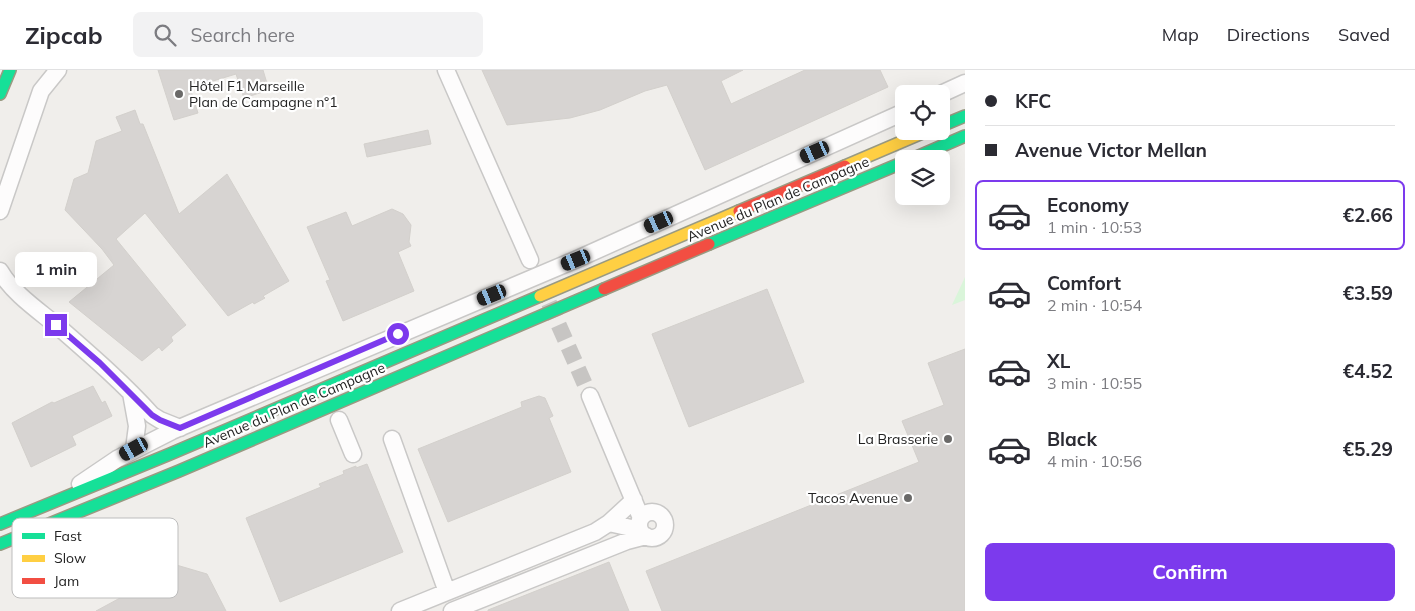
<!DOCTYPE html>
<meta charset="utf-8">
<style>
body{margin:0;font-family:Mulish,sans-serif;background:#f2f2f3;color:#2b2b33;height:100vh;display:flex;flex-direction:column;font-size:19px;white-space:nowrap}
*{box-sizing:border-box;margin:0}
p{font-size:16px;color:#7c7c81}
.icon{flex:none;width:28px;height:28px;fill:none;stroke:currentColor;stroke-width:2;stroke-linecap:round;stroke-linejoin:round}
.map{position:relative;flex:1;overflow:hidden}
.details{display:flex;flex-direction:column;background:#fff;width:450px}
.details>*{flex:none}
.banner{display:grid;align-content:center;height:110px;padding:0 20px;background:#fff}
.fabs{position:absolute;left:895px;top:15px;display:grid;gap:10px}
.fabs a{display:grid;place-items:center;width:55px;height:55px;border-radius:8px;background:#fff;box-shadow:0 5px 20px #0002;font-size:25px}
.end{position:absolute;width:22px;height:22px;margin:-11px;border:6px solid #7c3aed;background:#fff;box-shadow:0 0 0 2px #fff}
.from{border-radius:50%}
.bubble{position:absolute;height:35px;border-radius:8px;background:#fff;box-shadow:0 5px 20px #0002;font-size:16px;font-weight:700;line-height:35px;text-align:center}
.car{position:absolute;width:15px;height:30px;margin:-15px -8px;border-radius:6px;box-shadow:0 0 4px 1px #0007;background:linear-gradient(#222 24%,#8ab4d8 0 40%,#222 0 76%,#8ab4d8 0 86%,#222 0)}
.banner b{display:flex;align-items:center;gap:18px;height:48px;font-size:19px}
.banner b+b{border-top:1px solid #e1e1e2}
.banner i{width:12px;height:12px;background:#2b2b33}
ul{padding:0;list-style:none}
li{display:flex;align-items:center;gap:15px;height:70px;margin:0 10px 8px;padding:0 10px;border:2px solid transparent;border-radius:8px}
li div{flex:1}
li b{display:block;font-size:19px}
li em{font-style:normal;font-weight:700}
li.current{border-color:#7c3aed}
li>.icon{width:45px;height:45px;stroke-width:1.5}
.button{display:flex;gap:10px;margin-top:auto;padding:10px 20px}
.button a{flex:1;height:58px;border-radius:8px;background:#7c3aed;color:#fff;font-size:20px;font-weight:700;line-height:58px;text-align:center}
header{display:flex;align-items:center;gap:30px;box-sizing:border-box;height:70px;padding:0 25px;background:#fff;border-bottom:1px solid #e1e1e2}
header strong{font-size:24px}
nav{display:flex;gap:28px;margin-inline-start:auto;font-size:18px}
.search{width:350px;height:45px;background:#f2f2f3;display:flex;align-items:center;gap:12px;box-sizing:border-box;padding:0 18px;border-radius:8px;color:#7c7c81;font-size:19px}
main{display:flex;flex:1;min-height:0}
.map>svg:first-child{display:block}
.park{fill:#daf5da}
.building{fill:#d7d4d2;stroke:#d3d0cc}
.lines{fill:none;stroke-linecap:round;stroke-linejoin:round}
.street-tunnel{stroke:#c7c5c3;stroke-width:16;stroke-dasharray:16 8;stroke-linecap:butt}
.street-casing{stroke:#c9c8c7;stroke-width:19}
.fast-casing{stroke:#999a82;stroke-width:14}
.slow-casing{stroke:#999a82;stroke-width:14}
.jam-casing{stroke:#999a82;stroke-width:14}
.street{stroke:#fdfcfc;stroke-width:16}
.fast{stroke:#16e098;stroke-width:11}
.slow{stroke:#ffcf43;stroke-width:11}
.jam{stroke:#f24e42;stroke-width:11}
.route{stroke:#7c3aed;stroke-width:6}
.poi-dot{fill:#6a6968;stroke:#fff;stroke-width:2}
.labels{text-anchor:middle;dominant-baseline:central;stroke-width:4.5;stroke-linejoin:round;paint-order:stroke}
.poi-label{font-size:14px;fill:#222;stroke:#fff;text-anchor:end}
.street-label{font-size:14px;fill:#222;stroke:#fff}
.key{fill:#fff;stroke:#bdbdbd;stroke-width:1}
.key-label{font-size:14px;fill:#222}
</style>
<header>
<strong>Zipcab</strong>
<div class="search"><svg class="icon" aria-label="search" viewBox="0 0 24 24"><circle cx="10" cy="10" r="6"/><path d="M15 15l6 6"/></svg>Search here</div>
<nav><a>Map</a><a>Directions</a><a>Saved</a></nav>
</header>
<main>
<div class="map">
<svg width="965" height="541" viewBox="0 0 965 541">
<rect width="100%" height="100%" fill="#f0eeeb"/>
<path class="park" d="M 965,207 L 965,230 L 952,235 Z"/>
<path class="building" d="M 158,0 L 263,0 L 269,20 L 244,28 L 236,4 L 190,18 L 198,43 L 174,50 Z
M 482,0 L 743,0 L 721,11 L 731,34 L 805,0 L 880,0 L 888,17 L 705,100 L 667,15 L 645,21 L 600,40 L 570,48 L 507,55 Z
M 135,40 L 140,54 L 143,54 L 179,144 L 227,104 L 289,211 L 263,226 L 265,228 L 254,234 L 253,232 L 228,246 L 145,143 L 116,169 L 186,255 L 171,267 L 173,271 L 162,281 L 159,277 L 142,291 L 69,232 L 114,195 L 102,179 L 65,140 L 74,109 L 88,103 L 96,71 L 122,61 L 116,47 Z
M 428,60 L 431,74 L 367,87 L 364,74 Z
M 392,139 L 403,144 L 411,155 L 409,172 L 411,176 L 398,182 L 414,221 L 343,251 L 326,211 L 330,210 L 307,157 L 346,142 L 352,156 Z
M 767,219 L 804,312 L 689,357 L 652,264 Z
M 965,279 L 965,541 L 662,541 L 646,501 L 919,392 L 902,351 L 944,335 L 928,293 Z
M 93,316 L 102,333 L 105,331 L 112,346 L 72,366 L 76,375 L 31,397 L 12,353 L 52,332 L 54,333 Z
M 539,326 L 545,328 L 553,346 L 549,348 L 571,402 L 448,452 L 418,379 L 522,337 L 521,332 Z
M 367,394 L 403,482 L 280,532 L 246,448 L 321,417 L 319,414 L 344,404 L 343,401 L 356,396 L 356,398 Z
M 609,492 L 629,541 L 488,541 L 488,540 Z
M 173,494 L 207,504 L 226,541 L 96,541 L 120,528 L 118,524 Z"/>
<g class="lines">
<path class="street-tunnel" d="M 549,233 L 590,326"/>
<g class="street-casing">
<path id="street" d="M 446,0 L 530,190
M 941,24 L 965,13
M 0,141 L 41,21 L 58,0
M 0,201 C 14,225 41,242 62,260 C 93,287 124,314 152,345 L 160,350 L 180,358
M 131,323 L 137,356 L 134,379
M 590,326 L 641,448
M 339,350 L 353,384
M 392,369 L 447,522
M 80,414 L 117,389 L 172,361 L 575,190 L 904,42
M639 455a13 13 0 1 1 26 0a13 13 0 1 1-26 0Z
M 609,453 L 634,430
M 400,541 L 595,462 L 609,453 L 640,460
M 452,541 L 627,471 L 646,466"/>
</g>
<g class="fast-casing">
<path id="fast" d="M 0,24 L 10,0
M 941,56 L 965,46
M 912,89 L 965,66
M 709,174 L 904,92
M 0,454 L 170,384 L 540,226
M 0,474 L 179,401 L 604,219"/>
</g>
<g class="slow-casing">
<path id="slow" d="M 845,96 L 927,61
M 540,226 L 739,141"/>
</g>
<g class="jam-casing">
<path id="jam" d="M 739,141 L 845,96
M 604,219 L 709,174"/>
</g>
<use href="#street" class="street"/>
<use href="#fast" class="fast"/>
<use href="#slow" class="slow"/>
<use href="#jam" class="jam"/>
</g>
<g class="lines">
<path class="route" d="M 56,255 L 100,293 L 152,345 L 160,350 L 180,358 L 398,264"/>
</g>
<g class="poi-dot">
<circle cx="179" cy="24" r="5"/>
<circle cx="948" cy="369" r="5"/>
<circle cx="908" cy="428" r="5"/>
</g>
<g class="labels">
<g class="poi-label">
<text x="189" y="16" text-anchor="start">Hôtel F1 Marseille<tspan x="189" dy="16">Plan de Campagne n°1</tspan></text>
<text x="938" y="369">La Brasserie</text>
<text x="898" y="428">Tacos Avenue</text>
</g>
<g class="street-label">
<text transform="translate(778 129) rotate(-23)">Avenue du Plan de Campagne</text>
<text transform="translate(294 335) rotate(-23)">Avenue du Plan de Campagne</text>
</g>
</g>
<rect x="12" y="448" width="166" height="80" rx="8" class="key"/>
<rect x="22" y="463" width="23" height="6" fill="#16e098"/>
<rect x="22" y="485" width="23" height="7" fill="#ffcf43"/>
<rect x="22" y="508" width="23" height="6" fill="#f24e42"/>
<g class="key-label">
<text x="54" y="471">Fast</text>
<text x="54" y="493">Slow</text>
<text x="54" y="516">Jam</text>
</g>
</svg>
<div class="fabs">
<a><svg class="icon" aria-label="locate" viewBox="0 0 24 24"><circle cx="12" cy="12" r="6"/><path d="M12 2v4M12 18v4M2 12h4M18 12h4"/></svg></a>
<a><svg class="icon" aria-label="layers" viewBox="0 0 24 24"><path d="M12 4l9 5-9 5-9-5zM3 14l9 5 9-5"/></svg></a>
</div>
<i class="end from" style="left:398px;top:264px"></i>
<i class="end" style="left:56px;top:255px"></i>
<div class="bubble" style="left:15px;top:182px;width:82px">1 min</div>
<i class="car" style="left:815px;top:82px;rotate:246deg"></i>
<i class="car" style="left:659px;top:152px;rotate:246deg"></i>
<i class="car" style="left:576px;top:190px;rotate:248deg"></i>
<i class="car" style="left:492px;top:225px;rotate:248deg"></i>
<i class="car" style="left:134px;top:379px;rotate:241deg"></i>
</div>
<section class="details">
<div class="banner">
<b><i class="from"></i>KFC</b>
<b><i></i>Avenue Victor Mellan</b>
</div>
<ul>
<li class="current"><svg class="icon" aria-label="car" viewBox="0 0 24 24"><path d="M5 17H2v-5l4-1 3-4h7l3 4 3 1v5h-3M9 17h6M6 11h13"/><circle cx="7" cy="17" r="2"/><circle cx="17" cy="17" r="2"/></svg><div><b>Economy</b><p>1 min · 10:53</p></div><em>€2.66</em></li>
<li><svg class="icon" aria-label="car" viewBox="0 0 24 24"><path d="M5 17H2v-5l4-1 3-4h7l3 4 3 1v5h-3M9 17h6M6 11h13"/><circle cx="7" cy="17" r="2"/><circle cx="17" cy="17" r="2"/></svg><div><b>Comfort</b><p>2 min · 10:54</p></div><em>€3.59</em></li>
<li><svg class="icon" aria-label="car" viewBox="0 0 24 24"><path d="M5 17H2v-5l4-1 3-4h7l3 4 3 1v5h-3M9 17h6M6 11h13"/><circle cx="7" cy="17" r="2"/><circle cx="17" cy="17" r="2"/></svg><div><b>XL</b><p>3 min · 10:55</p></div><em>€4.52</em></li>
<li><svg class="icon" aria-label="car" viewBox="0 0 24 24"><path d="M5 17H2v-5l4-1 3-4h7l3 4 3 1v5h-3M9 17h6M6 11h13"/><circle cx="7" cy="17" r="2"/><circle cx="17" cy="17" r="2"/></svg><div><b>Black</b><p>4 min · 10:56</p></div><em>€5.29</em></li>
</ul>
<div class="button"><a>Confirm</a></div>
</section>
</main>
